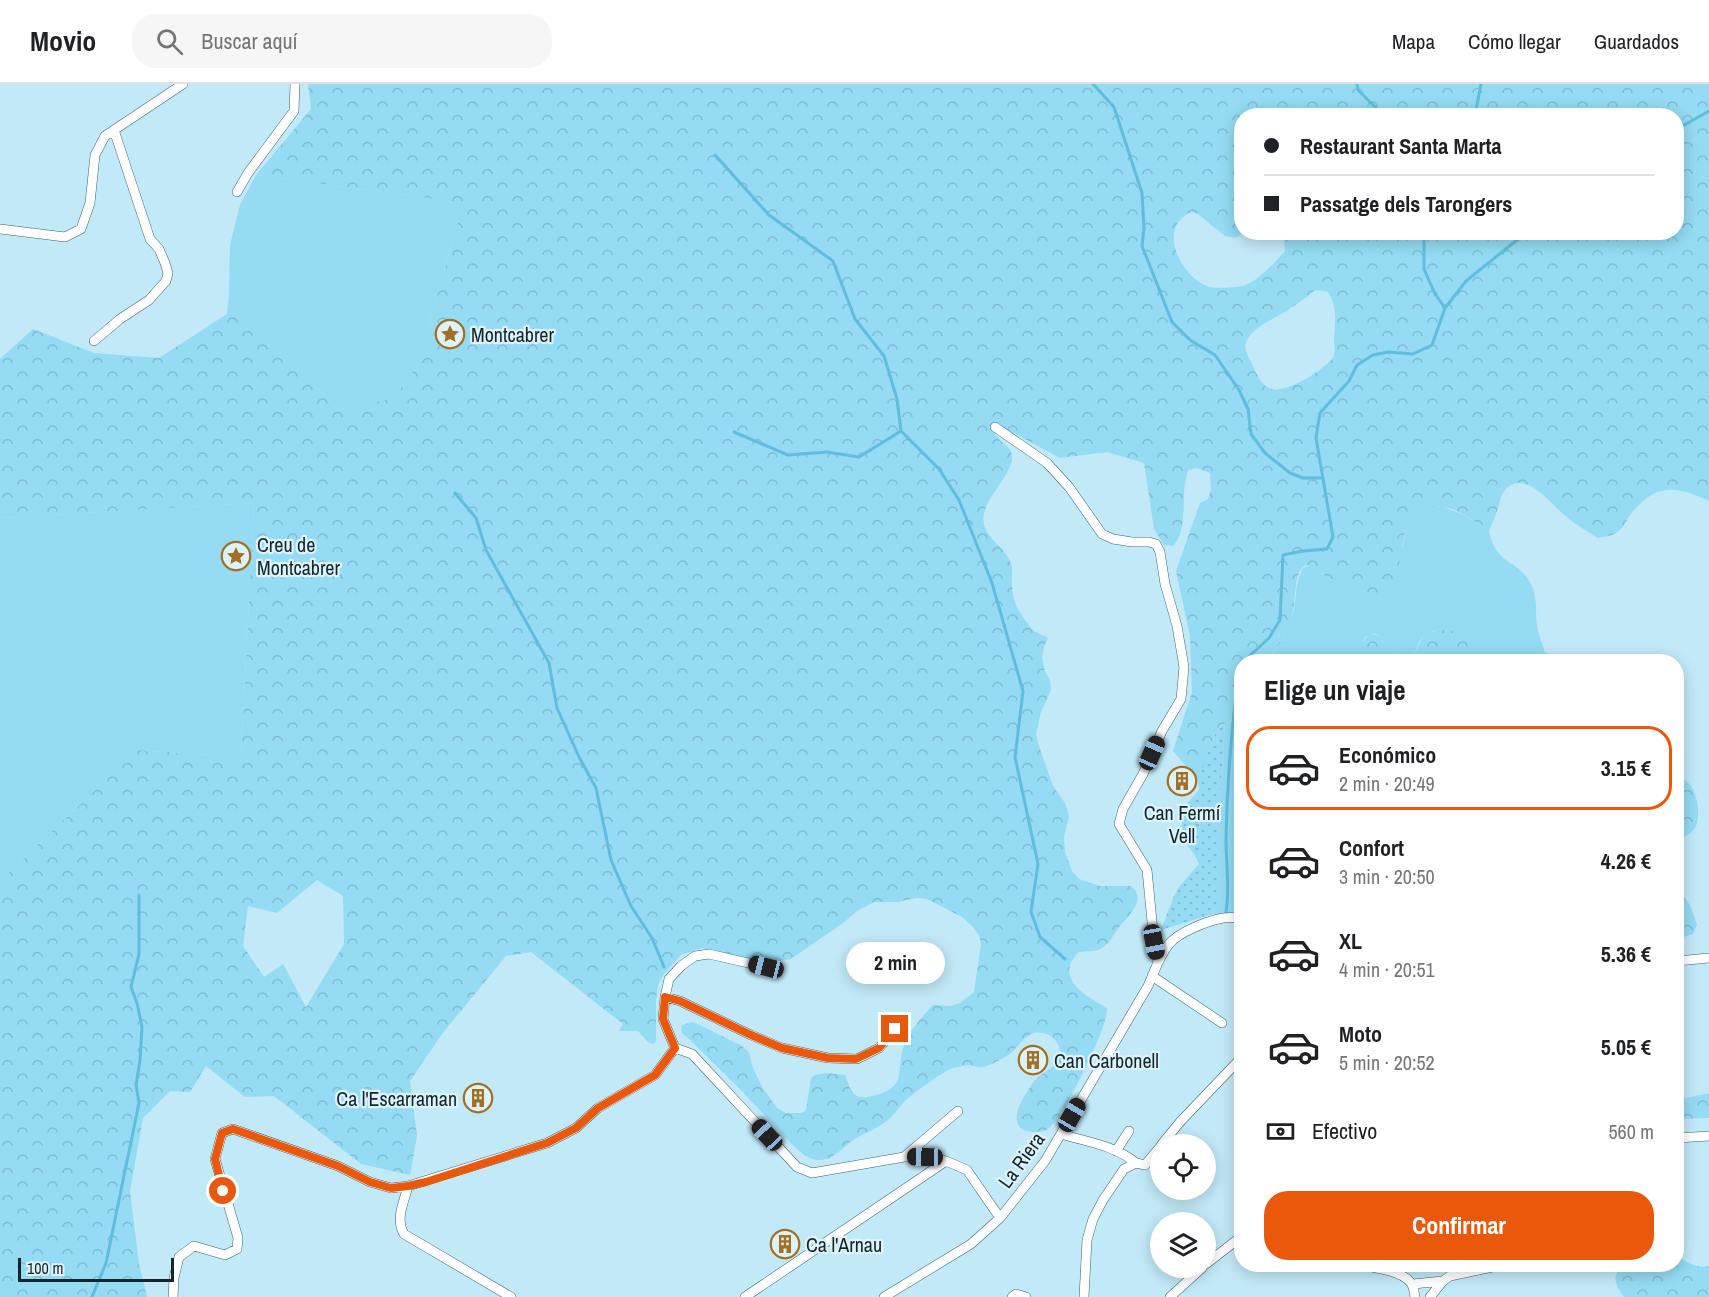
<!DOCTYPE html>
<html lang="es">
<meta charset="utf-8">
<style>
body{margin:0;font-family:"Archivo Narrow",sans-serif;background:#f6f6f6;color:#202124;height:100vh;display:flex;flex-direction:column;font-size:22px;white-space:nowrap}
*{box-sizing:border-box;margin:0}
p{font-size:20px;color:#757577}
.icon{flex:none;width:33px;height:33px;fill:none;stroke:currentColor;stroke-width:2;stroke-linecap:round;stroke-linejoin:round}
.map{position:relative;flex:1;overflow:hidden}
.side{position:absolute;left:1234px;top:570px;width:450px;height:618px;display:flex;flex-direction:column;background:#fff;border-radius:24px;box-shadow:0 3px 15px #0003}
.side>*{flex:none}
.hud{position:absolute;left:1234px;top:24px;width:450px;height:132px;border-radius:24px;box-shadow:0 3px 15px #0003;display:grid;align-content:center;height:132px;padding:0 30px;background:#fff}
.fabs{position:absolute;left:1150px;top:1050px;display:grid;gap:12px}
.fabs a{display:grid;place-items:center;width:66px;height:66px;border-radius:50%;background:#fff;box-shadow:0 3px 15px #0003;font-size:30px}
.scale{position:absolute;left:18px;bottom:15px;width:156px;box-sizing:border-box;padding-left:6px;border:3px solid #16252a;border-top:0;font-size:16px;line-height:21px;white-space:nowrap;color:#16252a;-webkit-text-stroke:4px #dcf3fb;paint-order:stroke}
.end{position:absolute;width:27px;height:27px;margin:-14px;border:8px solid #ea580c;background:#fff;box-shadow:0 0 0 3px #fff}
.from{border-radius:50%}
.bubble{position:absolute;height:42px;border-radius:21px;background:#fff;box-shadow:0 3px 15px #0003;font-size:20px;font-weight:700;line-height:42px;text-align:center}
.car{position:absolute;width:18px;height:36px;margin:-18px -9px;border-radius:8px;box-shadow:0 0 4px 2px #0007;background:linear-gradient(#222 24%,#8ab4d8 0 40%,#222 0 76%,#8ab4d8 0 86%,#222 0)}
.hud b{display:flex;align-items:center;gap:21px;height:57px;font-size:22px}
.hud b+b{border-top:2px solid #e0e0e0}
.hud i{width:15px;height:15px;background:#202124}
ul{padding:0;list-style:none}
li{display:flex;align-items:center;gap:18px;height:84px;margin:0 12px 9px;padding:0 18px;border:3px solid transparent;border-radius:24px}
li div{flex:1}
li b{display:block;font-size:22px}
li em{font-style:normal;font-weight:700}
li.active{border-color:#ea580c}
li>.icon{width:54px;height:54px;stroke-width:1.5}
h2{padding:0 30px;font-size:27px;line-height:72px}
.pay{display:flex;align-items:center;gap:15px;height:66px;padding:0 30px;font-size:22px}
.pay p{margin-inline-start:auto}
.button{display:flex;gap:12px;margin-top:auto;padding:12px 30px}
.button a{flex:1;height:69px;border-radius:24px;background:#ea580c;color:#fff;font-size:24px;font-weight:700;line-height:69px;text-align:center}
header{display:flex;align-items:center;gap:36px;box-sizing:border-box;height:84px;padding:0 30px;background:#fff;border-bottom:2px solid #e0e0e0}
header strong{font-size:28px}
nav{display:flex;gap:33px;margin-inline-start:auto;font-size:21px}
.search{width:420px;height:54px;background:#f6f6f6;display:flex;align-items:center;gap:15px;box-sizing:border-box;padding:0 21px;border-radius:24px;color:#757577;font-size:22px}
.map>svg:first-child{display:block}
.grass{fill:#94dbf3}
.forest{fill:url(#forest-crowns);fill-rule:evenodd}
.park{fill:url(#park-dots)}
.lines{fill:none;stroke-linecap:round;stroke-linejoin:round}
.stream{stroke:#60bedc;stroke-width:3}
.street-casing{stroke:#3e616c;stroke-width:10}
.street{stroke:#fff;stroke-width:9}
.route{stroke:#ea580c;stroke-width:8}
.labels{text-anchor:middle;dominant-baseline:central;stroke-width:4.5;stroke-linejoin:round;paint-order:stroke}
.poi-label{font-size:20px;fill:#16252a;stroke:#dcf3fb;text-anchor:start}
.street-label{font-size:20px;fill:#16252a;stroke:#dcf3fb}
</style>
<header>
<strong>Movio</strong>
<div class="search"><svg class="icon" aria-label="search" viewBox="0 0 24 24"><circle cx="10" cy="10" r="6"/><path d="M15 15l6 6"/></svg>Buscar aquí</div>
<nav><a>Mapa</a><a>Cómo llegar</a><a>Guardados</a></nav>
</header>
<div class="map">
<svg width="1709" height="1213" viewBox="0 0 1709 1213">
<defs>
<pattern id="forest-crowns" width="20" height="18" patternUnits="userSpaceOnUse" patternTransform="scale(1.5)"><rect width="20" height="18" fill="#94dbf3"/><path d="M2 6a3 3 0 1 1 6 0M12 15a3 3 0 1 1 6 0" fill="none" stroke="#7fbcd0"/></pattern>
<pattern id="park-dots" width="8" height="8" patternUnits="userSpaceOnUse" patternTransform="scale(1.5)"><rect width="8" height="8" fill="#94dbf3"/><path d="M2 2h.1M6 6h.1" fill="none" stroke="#7fbcd0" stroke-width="1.8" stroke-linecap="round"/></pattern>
</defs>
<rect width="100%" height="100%" fill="#c2e9f7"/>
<path class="grass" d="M 256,91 L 450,117 L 458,138 L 431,232 L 434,259 L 393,314 L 339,327 L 229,211 L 230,161 L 240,121 Z
M 254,419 L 241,673 L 137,666 L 0,797 L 0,434 Z
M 1439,421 L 1464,431 L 1489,447 C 1496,482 1517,474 1531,500 C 1538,513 1535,527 1537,541 C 1538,550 1542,559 1545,568 L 1563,577 L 1476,577 L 1464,553 C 1449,548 1429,540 1419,558 C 1417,563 1416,567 1413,571 C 1398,571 1387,555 1374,549 L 1365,553 L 1356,577 L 1267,578 C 1276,565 1285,554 1290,540 C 1298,522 1293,501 1303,484 L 1311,480 L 1329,495 L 1366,508 L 1403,462 L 1407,440 L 1415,428 L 1427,423 Z
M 1242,627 L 1242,830 L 1213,830 L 1220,811 L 1220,711 L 1225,639 C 1233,637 1238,635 1242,627 Z"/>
<path class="forest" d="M 308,0 L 1709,0 L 1709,417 C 1675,401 1655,399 1630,431 C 1626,437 1622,446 1616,449 C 1611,452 1603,453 1598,454 C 1587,447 1573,439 1563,430 C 1550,418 1525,386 1506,405 C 1499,412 1500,421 1496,430 C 1494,436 1491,441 1489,447 C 1469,434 1447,415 1422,425 C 1390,437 1415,509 1370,513 L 1366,508 L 1329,495 L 1311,481 C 1307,481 1305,481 1302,484 C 1293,494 1296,526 1290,541 C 1284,555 1276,565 1267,577 L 1242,578 L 1242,627 C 1235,639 1223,636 1217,647 C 1208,662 1208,682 1198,696 L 1173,667 L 1192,608 L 1190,552 L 1176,487 L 1200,419 L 1208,415 L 1211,405 L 1210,389 L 1197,384 L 1188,386 C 1186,394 1184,402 1184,410 C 1183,427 1185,449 1173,462 L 1164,461 L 1154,445 L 1144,379 L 1107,368 L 1060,374 L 993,338 C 991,358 1012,359 1012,373 C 1012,390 990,409 985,426 C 977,451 1002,459 1010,477 C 1014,485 1011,492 1012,500 C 1012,506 1013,513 1015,518 C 1016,524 1031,546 1036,548 C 1040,551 1044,551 1048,554 L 1044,563 L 1042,574 L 1045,588 L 1050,596 L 1051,606 L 1041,628 L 1036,650 L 1038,659 L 1053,702 L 1065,719 L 1068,728 L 1069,733 L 1064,753 L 1065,768 L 1072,787 L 1079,795 L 1100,802 L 1131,802 C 1149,817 1125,834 1117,846 C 1113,852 1109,860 1102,864 C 1096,868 1086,867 1079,868 C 1052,894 1087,913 1107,924 C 1109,942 1063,1034 1048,1045 C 1041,1049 1029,1049 1022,1045 C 1010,1036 1021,1017 1027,1008 C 1030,1004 1031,1000 1034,997 C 1045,986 1069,978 1057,959 C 1054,953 1050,951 1043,949 C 1025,945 1020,964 1007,972 C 1000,976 989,982 982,983 C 978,984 973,981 968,981 C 963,982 955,983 951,985 C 942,988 913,1010 906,1016 C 898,1023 893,1034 884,1039 C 874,1046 862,1050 852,1057 C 841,1065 832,1077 817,1076 C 808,1075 800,1068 794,1062 L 737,1002 L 688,954 C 682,950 680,948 682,941 L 692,938 L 698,940 L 742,962 L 749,969 L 753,984 L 762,1003 L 777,1024 L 786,1029 L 802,1029 L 806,1026 L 811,994 L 815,991 L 826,989 L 845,991 C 850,1003 851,1016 868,1013 C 914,1004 892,985 907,954 C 910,947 927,927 933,921 L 951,922 L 960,919 L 974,908 L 981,860 L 979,851 L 973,843 L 962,833 L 927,815 L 916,814 L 898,818 L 874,818 L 857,827 L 843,839 L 791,875 L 762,879 L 702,864 L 681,871 L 663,891 L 658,901 L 656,916 L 656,957 L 653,960 L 648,958 L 638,947 L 619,947 L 623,940 L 531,868 L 506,872 L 442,950 L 410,997 L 417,1052 L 410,1091 L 361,1080 L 274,1012 L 245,1013 L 206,982 L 190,1008 L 170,1007 L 143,1034 L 130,1107 L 139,1180 L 147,1213 L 0,1213 L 0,797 L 137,666 L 241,673 L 254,419 L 0,434 L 0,275 L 33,245 L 94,269 L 159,274 L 227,230 L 229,211 L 339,327 L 393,314 L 434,259 L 431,232 L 458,138 L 450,117 L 256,91 L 311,25 ZM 1242,32 L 1677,32 L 1677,148 L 1279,149 L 1284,156 L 1285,167 C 1274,179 1260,196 1243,202 C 1234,203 1220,205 1210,203 C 1186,197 1161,155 1181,135 C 1187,129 1191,127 1198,130 L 1225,152 L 1235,154 L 1244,149 L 1242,148 ZM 1319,206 L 1328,208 C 1338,223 1335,239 1334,255 C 1334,262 1336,267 1333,274 C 1323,286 1284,312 1269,304 C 1260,300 1255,286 1251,278 C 1247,271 1243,263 1247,256 C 1256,241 1274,235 1288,226 C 1297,220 1305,214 1314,207 ZM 317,796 L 343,812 L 344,860 L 306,923 L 283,880 L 264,893 L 243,862 L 248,822 L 277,829 Z
M 1442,546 C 1467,546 1467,558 1476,577 L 1356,577 L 1362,559 L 1369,550 C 1387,549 1395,571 1413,571 C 1426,554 1415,550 1442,546 Z
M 1677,695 C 1681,695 1683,695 1686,697 C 1697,704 1701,730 1696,742 C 1692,750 1684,753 1677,756 Z
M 1677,803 L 1690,821 L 1697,841 L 1693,850 L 1684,853 L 1677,850 Z
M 1709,1009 L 1709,1034 L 1677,1035 L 1677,1016 Z
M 1677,1171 C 1686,1178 1697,1185 1709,1182 L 1709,1213 L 1624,1213 C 1593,1173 1655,1180 1677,1180 Z"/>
<path class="park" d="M 1225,639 L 1220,711 L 1220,811 L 1213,830 L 1161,846 L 1174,812 L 1179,803 L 1199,780 C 1195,768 1191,768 1186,759 C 1181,748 1179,731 1186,721 C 1190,716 1195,711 1199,706 L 1198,696 L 1209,666 L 1217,646 Z"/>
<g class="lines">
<path class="stream" d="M 1093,0 L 1114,23 L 1142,109 L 1144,144 L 1142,162 L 1172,238 L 1190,256 L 1215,271 L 1239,306 L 1248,325 L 1251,350 L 1265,369 L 1290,389 L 1303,394 L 1323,394
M 1357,0 L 1358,6 L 1384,32
M 1472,32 L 1476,26 L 1481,0
M 1677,45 L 1709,27
M 715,71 L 769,131 L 833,177 L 855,235 L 884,272 L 897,315 L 901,347 L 939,385 L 959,416 L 992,499 L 1023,607 L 1015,673 L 1038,780 L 1031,828 L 1040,853 L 1065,875
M 1426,148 L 1424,155 L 1424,185 L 1435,210 L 1445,224
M 734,348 L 788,371 L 827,368 L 859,373 L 901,347
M 455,409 L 476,434 L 486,466 L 549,579 L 557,624 L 579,673 L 596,704 L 611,776 L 631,822 L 652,854 L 664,883
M 1243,578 L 1269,554 L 1280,536 L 1283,471 L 1303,467 L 1327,465 L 1333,453 L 1316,354 L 1320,329 L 1349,297 L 1357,281 L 1373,271 L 1388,268 L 1413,270 L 1432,261 L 1445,224 L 1466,197 L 1517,156 L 1523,148
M 1226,828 C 1230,804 1226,779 1226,755 C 1227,697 1232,638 1240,580 L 1242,578
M 92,1213 L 106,1179 L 139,1019 L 136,1001 L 140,976 L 142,943 L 137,919 L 131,903 L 139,870 L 139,811"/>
<g class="street-casing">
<path id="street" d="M 237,108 L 248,89 L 294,27 L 295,0
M 0,145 L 65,153 L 81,145 L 90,119 L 95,71 L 105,52 L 183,0
M 94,257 L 120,235 L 149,216 L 166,197 L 168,189 L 165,179 L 159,165 L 150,155 L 114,46
M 995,343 L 1047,379 L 1069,403 L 1102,450 L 1113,455 L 1132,458 L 1149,458 L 1156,460 L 1160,468 L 1165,500 L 1177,542 L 1184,583 L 1181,615 L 1162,647 L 1143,690 L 1123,725 L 1119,740 L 1147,786 L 1154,858 L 1158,878
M 1677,877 L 1709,874
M 1152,892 L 1222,939
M 665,913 L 680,917 L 751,951 L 782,964 L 828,974 L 857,975 L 879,964 L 895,945
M 675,964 L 692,970 L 797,1083 L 812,1089 L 904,1073 L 925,1073 L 946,1077 L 967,1086 L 1000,1134
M 675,964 L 663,935 L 665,913 L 669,895 L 681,882 L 695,872 L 709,870 L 766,883
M 1061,1050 C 1087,1058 1114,1061 1136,1079
M 1677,1054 L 1709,1052
M 1162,1060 L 1180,1038 L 1242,973
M 1116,1067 L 1129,1047
M 904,1073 L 958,1027
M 408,1102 C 404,1118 395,1135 404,1150 L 511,1213
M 1206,1180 L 1242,1152
M 1351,1180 C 1368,1183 1401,1185 1411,1199 C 1414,1203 1414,1209 1415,1213
M 1413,1200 L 1443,1197
M 173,1213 L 174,1194 L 179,1173 L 194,1162 L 225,1171 L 237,1165 L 238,1154 L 215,1075 L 222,1049 L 233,1045 L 338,1082 L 370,1098 L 391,1104 L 408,1102 L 547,1059 L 576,1044 L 598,1024 L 655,991 L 675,964
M 745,1213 L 946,1077
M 884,1213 L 971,1160 L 1000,1134 L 1045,1077 L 1148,902 C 1154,889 1159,872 1169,860 C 1179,848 1207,837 1223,834 C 1229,833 1236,834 1242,834
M 1012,1213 L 1016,1210 L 1026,1213
M 1084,1213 L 1087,1156 L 1093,1135 L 1103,1116 L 1124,1085 L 1136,1079 L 1145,1081 L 1161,1062
M 1170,1213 L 1202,1184
M 1430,1213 L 1443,1197 L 1450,1192 L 1507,1180"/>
</g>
<use href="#street" class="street"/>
</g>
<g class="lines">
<path class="route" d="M 223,1107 L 215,1075 L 222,1049 L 233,1045 L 338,1082 L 370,1098 L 391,1104 L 408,1102 L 426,1098 L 547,1059 L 576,1044 L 598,1024 L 655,991 L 675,964 L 663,935 L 665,913 L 680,917 L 751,951 L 782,964 L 828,974 L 856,975 L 879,964 L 895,945"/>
</g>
<defs>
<g id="sight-ring" transform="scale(1.5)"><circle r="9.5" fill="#dcf3fb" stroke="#a26f26" stroke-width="1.5"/><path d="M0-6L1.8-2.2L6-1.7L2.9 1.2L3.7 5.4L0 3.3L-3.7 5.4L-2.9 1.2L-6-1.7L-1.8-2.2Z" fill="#a26f26"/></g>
<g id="building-ring" transform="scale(1.5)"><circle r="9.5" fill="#dcf3fb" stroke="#a26f26" stroke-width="1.5"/><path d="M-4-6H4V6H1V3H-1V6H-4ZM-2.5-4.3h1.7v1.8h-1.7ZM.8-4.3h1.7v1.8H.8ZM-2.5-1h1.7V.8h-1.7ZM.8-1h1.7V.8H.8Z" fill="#a26f26"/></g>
</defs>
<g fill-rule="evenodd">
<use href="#sight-ring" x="450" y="250"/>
<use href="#sight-ring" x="236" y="472"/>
<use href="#building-ring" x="1182" y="697"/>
<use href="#building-ring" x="1033" y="976"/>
<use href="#building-ring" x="478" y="1014"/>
<use href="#building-ring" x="785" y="1160"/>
</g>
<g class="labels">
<g class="poi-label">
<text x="471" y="250">Montcabrer</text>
<text x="257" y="460">Creu de<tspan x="257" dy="23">Montcabrer</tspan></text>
<text x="1182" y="728" text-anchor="middle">Can Fermí<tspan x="1182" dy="23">Vell</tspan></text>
<text x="1054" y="976">Can Carbonell</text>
<text x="457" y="1014" text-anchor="end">Ca l'Escarraman</text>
<text x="806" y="1160">Ca l'Arnau</text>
</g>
<g class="street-label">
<text transform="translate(1021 1076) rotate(-54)">La Riera</text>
</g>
</g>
</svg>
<div class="fabs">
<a><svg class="icon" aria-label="locate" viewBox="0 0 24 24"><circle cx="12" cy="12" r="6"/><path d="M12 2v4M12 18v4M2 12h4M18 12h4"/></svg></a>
<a><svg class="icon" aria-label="layers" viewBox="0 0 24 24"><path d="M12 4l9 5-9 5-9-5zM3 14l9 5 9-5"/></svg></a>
</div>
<div class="scale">100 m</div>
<i class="end from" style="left:223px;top:1107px"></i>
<i class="end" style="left:895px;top:945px"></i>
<div class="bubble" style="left:846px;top:858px;width:99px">2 min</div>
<i class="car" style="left:1152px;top:669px;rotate:24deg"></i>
<i class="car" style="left:1154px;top:858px;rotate:169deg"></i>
<i class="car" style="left:766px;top:883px;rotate:284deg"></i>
<i class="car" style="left:1072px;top:1031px;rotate:30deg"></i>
<i class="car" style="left:767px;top:1051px;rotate:317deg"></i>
<i class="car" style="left:925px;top:1073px;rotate:271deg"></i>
<div class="hud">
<b><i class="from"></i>Restaurant Santa Marta</b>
<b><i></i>Passatge dels Tarongers</b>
</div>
<section class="side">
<h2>Elige un viaje</h2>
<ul>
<li class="active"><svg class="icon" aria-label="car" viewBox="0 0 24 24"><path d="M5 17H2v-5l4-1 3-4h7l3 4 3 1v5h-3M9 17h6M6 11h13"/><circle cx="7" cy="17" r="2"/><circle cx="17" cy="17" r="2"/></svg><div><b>Económico</b><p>2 min · 20:49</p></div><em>3.15 €</em></li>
<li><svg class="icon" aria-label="car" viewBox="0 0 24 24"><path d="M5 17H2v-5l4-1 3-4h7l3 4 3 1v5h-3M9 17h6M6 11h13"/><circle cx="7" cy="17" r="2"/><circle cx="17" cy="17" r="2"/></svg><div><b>Confort</b><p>3 min · 20:50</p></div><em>4.26 €</em></li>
<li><svg class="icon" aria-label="car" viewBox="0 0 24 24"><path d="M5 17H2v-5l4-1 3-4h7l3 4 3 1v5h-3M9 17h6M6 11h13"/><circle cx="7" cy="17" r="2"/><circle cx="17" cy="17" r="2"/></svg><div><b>XL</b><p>4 min · 20:51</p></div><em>5.36 €</em></li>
<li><svg class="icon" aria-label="car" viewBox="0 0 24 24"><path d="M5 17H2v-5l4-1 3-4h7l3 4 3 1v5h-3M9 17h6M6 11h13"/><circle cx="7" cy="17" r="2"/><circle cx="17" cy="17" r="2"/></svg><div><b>Moto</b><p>5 min · 20:52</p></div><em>5.05 €</em></li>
</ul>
<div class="pay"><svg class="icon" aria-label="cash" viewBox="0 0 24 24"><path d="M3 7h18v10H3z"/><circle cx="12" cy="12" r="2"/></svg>Efectivo<p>560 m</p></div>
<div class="button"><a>Confirmar</a></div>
</section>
</div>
